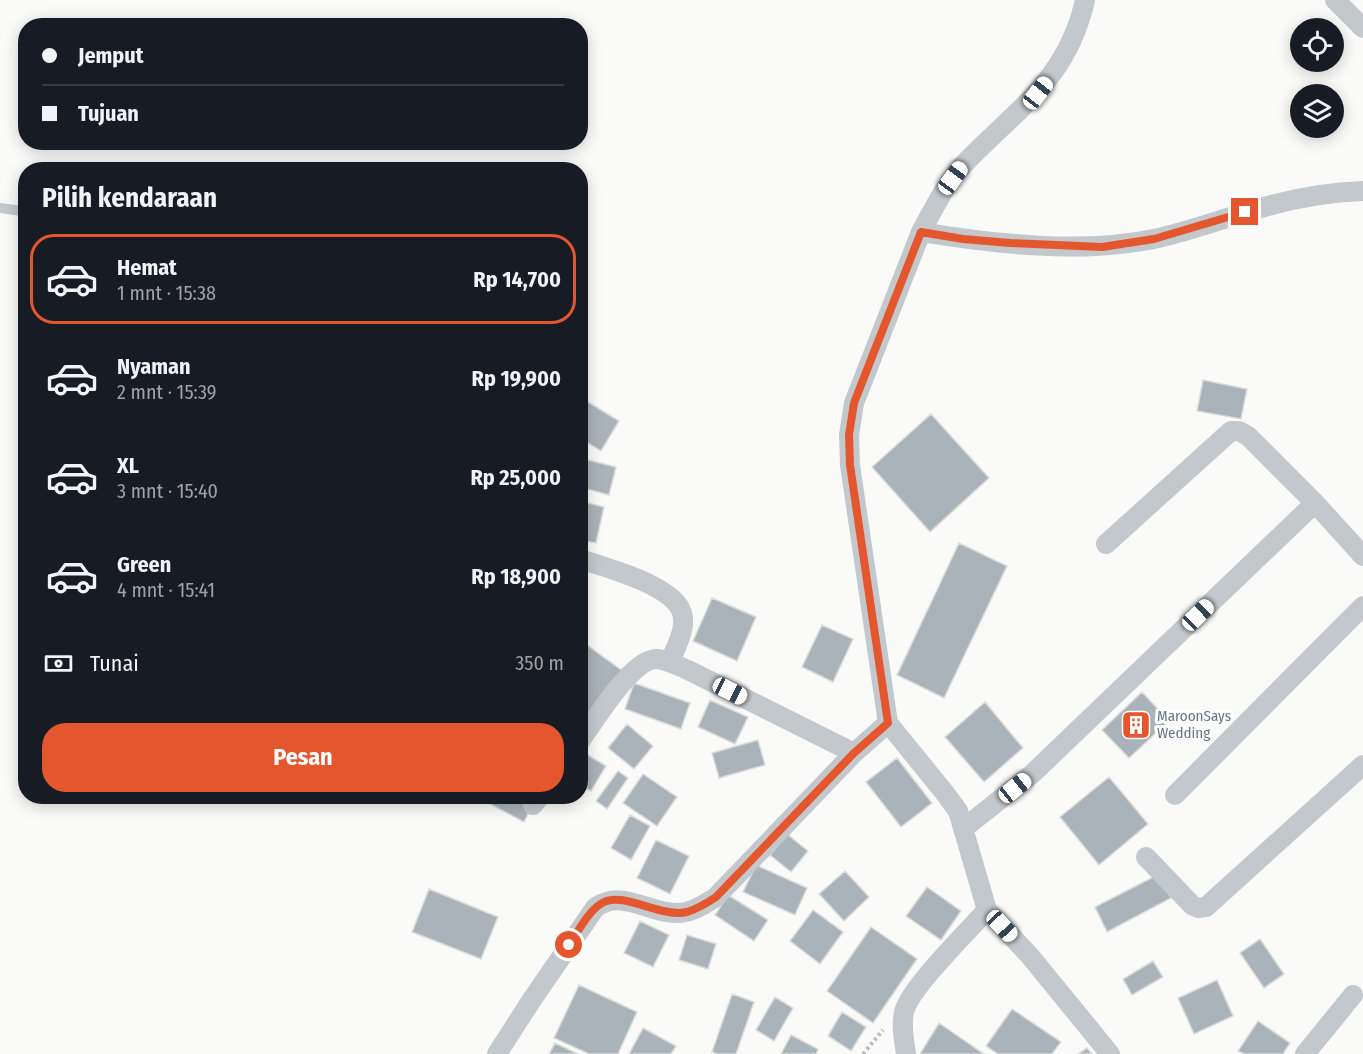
<!DOCTYPE html>
<html lang="id">
<meta charset="utf-8">
<style>
body{margin:0;font-family:"Fira Sans Condensed",sans-serif;background:#20242c;color:#f1f3f6;height:100vh;display:flex;flex-direction:column;font-size:22px;white-space:nowrap}
*{box-sizing:border-box;margin:0}
p{font-size:20px;color:#9ea1a6}
.icon{flex:none;width:33px;height:33px;fill:none;stroke:currentColor;stroke-width:2;stroke-linecap:round;stroke-linejoin:round}
.map{position:relative;flex:1;overflow:hidden}
.sheet{position:absolute;left:18px;top:162px;width:570px;height:642px;display:flex;flex-direction:column;background:#171b24;border-radius:24px;box-shadow:0 3px 15px #0003}
.sheet>*{flex:none}
.guide{position:absolute;left:18px;top:18px;width:570px;height:132px;border-radius:24px;box-shadow:0 3px 15px #0003;display:grid;align-content:center;height:132px;padding:0 24px;background:#171b24}
.fabs{position:absolute;left:1290px;top:18px;display:grid;gap:12px}
.fabs a{display:grid;place-items:center;width:54px;height:54px;border-radius:50%;background:#171b24;box-shadow:0 3px 15px #0003;font-size:30px}
.end{position:absolute;width:27px;height:27px;margin:-14px;border:8px solid #e4572e;background:#fff;box-shadow:0 0 0 3px #fff}
.from{border-radius:50%}
.car{position:absolute;width:18px;height:36px;margin:-18px -9px;border-radius:8px;box-shadow:0 0 4px 2px #0007;background:linear-gradient(#fff 24%,#345 0 40%,#fff 0 76%,#345 0 86%,#fff 0)}
.guide b{display:flex;align-items:center;gap:21px;height:57px;font-size:22px}
.guide b+b{border-top:2px solid #363941}
.guide i{width:15px;height:15px;background:#f1f3f6}
ul{padding:0;list-style:none}
li{display:flex;align-items:center;gap:18px;height:90px;margin:0 12px 9px;padding:0 12px;border:3px solid transparent;border-radius:24px}
li div{flex:1}
li b{display:block;font-size:22px}
li em{font-style:normal;font-weight:700}
li.current{border-color:#e4572e}
li>.icon{width:54px;height:54px;stroke-width:1.5}
h2{padding:0 24px;font-size:27px;line-height:72px}
.pay{display:flex;align-items:center;gap:15px;height:66px;padding:0 24px;font-size:22px}
.pay p{margin-inline-start:auto}
.button{display:flex;gap:12px;margin-top:auto;padding:12px 24px}
.button a{flex:1;height:69px;border-radius:24px;background:#e4572e;color:#fff;font-size:24px;font-weight:700;line-height:69px;text-align:center}
.map>svg:first-child{display:block}
.building{fill:#aab3b9;stroke:#dcdcda;stroke-width:1.5}
.lines{fill:none;stroke-linecap:round;stroke-linejoin:round}
.path{stroke:#bbbfc2;stroke-width:4;stroke-dasharray:3 3;stroke-linecap:butt}
.service{stroke:#c3c8cc;stroke-width:10}
.minor{stroke:#c3c8cc;stroke-width:20}
.route{stroke:#e4572e;stroke-width:8}
.labels{text-anchor:middle;dominant-baseline:central;stroke-width:6;stroke-linejoin:round;paint-order:stroke}
.poi-label{font-size:15px;fill:#657683;stroke:#fff;text-anchor:start}
</style>
<div class="map">
<svg width="1363" height="1054" viewBox="0 0 1363 1054">
<rect width="100%" height="100%" fill="#fafaf8"/>
<path class="building" d="M 1203,380 L 1247,389 L 1241,419 L 1197,411 Z
M 580,397 L 619,421 L 601,451 L 580,438 Z
M 931,414 L 989,478 L 930,532 L 872,467 Z
M 580,458 L 616,467 L 609,495 L 580,487 Z
M 580,501 L 604,507 L 596,543 L 580,540 Z
M 959,543 L 1007,566 L 944,698 L 897,675 Z
M 712,598 L 756,617 L 737,661 L 693,641 Z
M 822,625 L 853,639 L 833,682 L 802,667 Z
M 580,640 L 624,672 L 580,724 Z
M 634,683 L 690,703 L 681,729 L 625,709 Z
M 1142,692 L 1169,721 L 1129,758 L 1102,730 Z
M 710,700 L 748,717 L 735,744 L 698,727 Z
M 985,702 L 1023,748 L 984,782 L 945,737 Z
M 627,724 L 653,746 L 634,769 L 608,748 Z
M 758,740 L 765,765 L 719,778 L 712,753 Z
M 581,751 L 606,766 L 591,791 L 580,785 Z
M 897,758 L 932,803 L 901,827 L 866,782 Z
M 618,771 L 628,778 L 607,809 L 596,801 Z
M 643,774 L 677,797 L 657,826 L 623,803 Z
M 1109,777 L 1148,824 L 1099,865 L 1060,817 Z
M 475,796 L 537,796 L 524,822 Z
M 630,815 L 650,826 L 631,860 L 611,848 Z
M 787,834 L 808,851 L 791,872 L 770,855 Z
M 656,840 L 689,856 L 670,894 L 637,878 Z
M 756,865 L 807,888 L 795,915 L 743,892 Z
M 845,871 L 869,897 L 844,921 L 819,894 Z
M 1159,874 L 1171,898 L 1107,932 L 1095,907 Z
M 927,887 L 961,911 L 941,940 L 906,916 Z
M 429,889 L 498,917 L 481,959 L 412,932 Z
M 728,895 L 768,920 L 754,941 L 715,915 Z
M 813,910 L 843,932 L 820,964 L 790,941 Z
M 640,921 L 669,935 L 653,967 L 624,953 Z
M 871,927 L 917,959 L 873,1023 L 827,991 Z
M 687,935 L 716,944 L 708,969 L 679,960 Z
M 1260,939 L 1284,974 L 1264,988 L 1240,953 Z
M 1153,961 L 1163,977 L 1132,995 L 1123,979 Z
M 1217,980 L 1233,1016 L 1194,1034 L 1178,998 Z
M 579,985 L 637,1012 L 618,1054 L 589,1054 L 554,1038 Z
M 732,994 L 754,1002 L 736,1054 L 718,1054 L 712,1052 Z
M 775,997 L 793,1008 L 774,1041 L 756,1030 Z
M 1012,1009 L 1061,1042 L 1052,1054 L 998,1054 L 986,1046 Z
M 842,1012 L 866,1027 L 851,1051 L 828,1036 Z
M 1258,1021 L 1290,1043 L 1283,1054 L 1244,1054 L 1238,1051 Z
M 939,1023 L 984,1054 L 920,1054 Z
M 643,1028 L 676,1046 L 671,1054 L 629,1054 Z
M 791,1035 L 818,1049 L 816,1054 L 781,1054 Z
M 555,1043 L 578,1054 L 549,1054 Z
M 1087,1048 L 1092,1054 L 1078,1054 Z"/>
<g class="lines">
<path class="path" d="M 863,1054 L 883,1030"/>
<path class="service" d="M 0,208 L 22,211"/>
<path class="minor" d="M 1335,0 L 1363,28
M 921,232 C 933,210 945,185 962,166 C 1015,110 1067,81 1085,0
M 1106,544 L 1231,431 L 1239,431 L 1248,436 L 1315,503 L 1363,556
M 580,559 C 606,568 674,585 682,613 C 687,629 675,648 670,662
M 580,741 C 595,721 632,658 657,659 C 668,660 678,666 688,670 L 854,753
M 1175,795 L 1363,606
M 533,805 L 540,796
M 963,829 L 1032,774 L 1315,503
M 1146,857 L 1192,905 L 1198,908 L 1206,907 L 1363,765
M 497,1054 L 531,1001 L 595,908 C 624,886 654,919 686,912 C 697,910 706,903 716,897 L 854,753 L 888,723
M 906,1054 C 904,1040 901,1026 904,1012 C 909,989 968,931 987,910
M 1110,1054 L 1030,956 L 987,910 L 958,811 L 944,792 L 888,723 L 850,465 L 849,435 L 854,403 L 921,232 C 995,244 1080,254 1154,239 C 1191,231 1227,217 1264,207 C 1296,198 1330,192 1363,191
M 1305,1054 L 1353,995"/>
</g>
<g class="lines">
<path class="route" d="M 569,945 C 578,932 589,909 604,902 C 624,892 662,918 687,912 C 697,909 707,903 716,897 L 854,753 L 888,723 L 850,465 L 849,435 L 854,403 L 921,232 L 963,239 L 1010,243 L 1102,247 L 1154,239 L 1245,212"/>
</g>
<defs>
<g id="building-square" transform="scale(1.5)"><rect x="-9" y="-9" width="18" height="18" rx="4" fill="#e4572e" stroke="#fff"/><path d="M-4-6H4V6H1V3H-1V6H-4ZM-2.5-4.3h1.7v1.8h-1.7ZM.8-4.3h1.7v1.8H.8ZM-2.5-1h1.7V.8h-1.7ZM.8-1h1.7V.8H.8Z" fill="#fff"/></g>
</defs>
<g fill-rule="evenodd">
<use href="#building-square" x="1136" y="725"/>
</g>
<g class="labels">
<g class="poi-label">
<text x="1157" y="716">MaroonSays<tspan x="1157" dy="17">Wedding</tspan></text>
</g>
</g>
</svg>
<div class="fabs">
<a><svg class="icon" aria-label="locate" viewBox="0 0 24 24"><circle cx="12" cy="12" r="6"/><path d="M12 2v4M12 18v4M2 12h4M18 12h4"/></svg></a>
<a><svg class="icon" aria-label="layers" viewBox="0 0 24 24"><path d="M12 4l9 5-9 5-9-5zM3 14l9 5 9-5"/></svg></a>
</div>
<i class="end from" style="left:569px;top:945px"></i>
<i class="end" style="left:1245px;top:212px"></i>
<i class="car" style="left:1038px;top:93px;rotate:38deg"></i>
<i class="car" style="left:953px;top:178px;rotate:36deg"></i>
<i class="car" style="left:1198px;top:615px;rotate:46deg"></i>
<i class="car" style="left:730px;top:691px;rotate:117deg"></i>
<i class="car" style="left:1015px;top:788px;rotate:51deg"></i>
<i class="car" style="left:1002px;top:926px;rotate:137deg"></i>
<div class="guide">
<b><i class="from"></i>Jemput</b>
<b><i></i>Tujuan</b>
</div>
<section class="sheet">
<h2>Pilih kendaraan</h2>
<ul>
<li class="current"><svg class="icon" aria-label="car" viewBox="0 0 24 24"><path d="M5 17H2v-5l4-1 3-4h7l3 4 3 1v5h-3M9 17h6M6 11h13"/><circle cx="7" cy="17" r="2"/><circle cx="17" cy="17" r="2"/></svg><div><b>Hemat</b><p>1 mnt · 15:38</p></div><em>Rp 14,700</em></li>
<li><svg class="icon" aria-label="car" viewBox="0 0 24 24"><path d="M5 17H2v-5l4-1 3-4h7l3 4 3 1v5h-3M9 17h6M6 11h13"/><circle cx="7" cy="17" r="2"/><circle cx="17" cy="17" r="2"/></svg><div><b>Nyaman</b><p>2 mnt · 15:39</p></div><em>Rp 19,900</em></li>
<li><svg class="icon" aria-label="car" viewBox="0 0 24 24"><path d="M5 17H2v-5l4-1 3-4h7l3 4 3 1v5h-3M9 17h6M6 11h13"/><circle cx="7" cy="17" r="2"/><circle cx="17" cy="17" r="2"/></svg><div><b>XL</b><p>3 mnt · 15:40</p></div><em>Rp 25,000</em></li>
<li><svg class="icon" aria-label="car" viewBox="0 0 24 24"><path d="M5 17H2v-5l4-1 3-4h7l3 4 3 1v5h-3M9 17h6M6 11h13"/><circle cx="7" cy="17" r="2"/><circle cx="17" cy="17" r="2"/></svg><div><b>Green</b><p>4 mnt · 15:41</p></div><em>Rp 18,900</em></li>
</ul>
<div class="pay"><svg class="icon" aria-label="cash" viewBox="0 0 24 24"><path d="M3 7h18v10H3z"/><circle cx="12" cy="12" r="2"/></svg>Tunai<p>350 m</p></div>
<div class="button"><a>Pesan</a></div>
</section>
</div>
